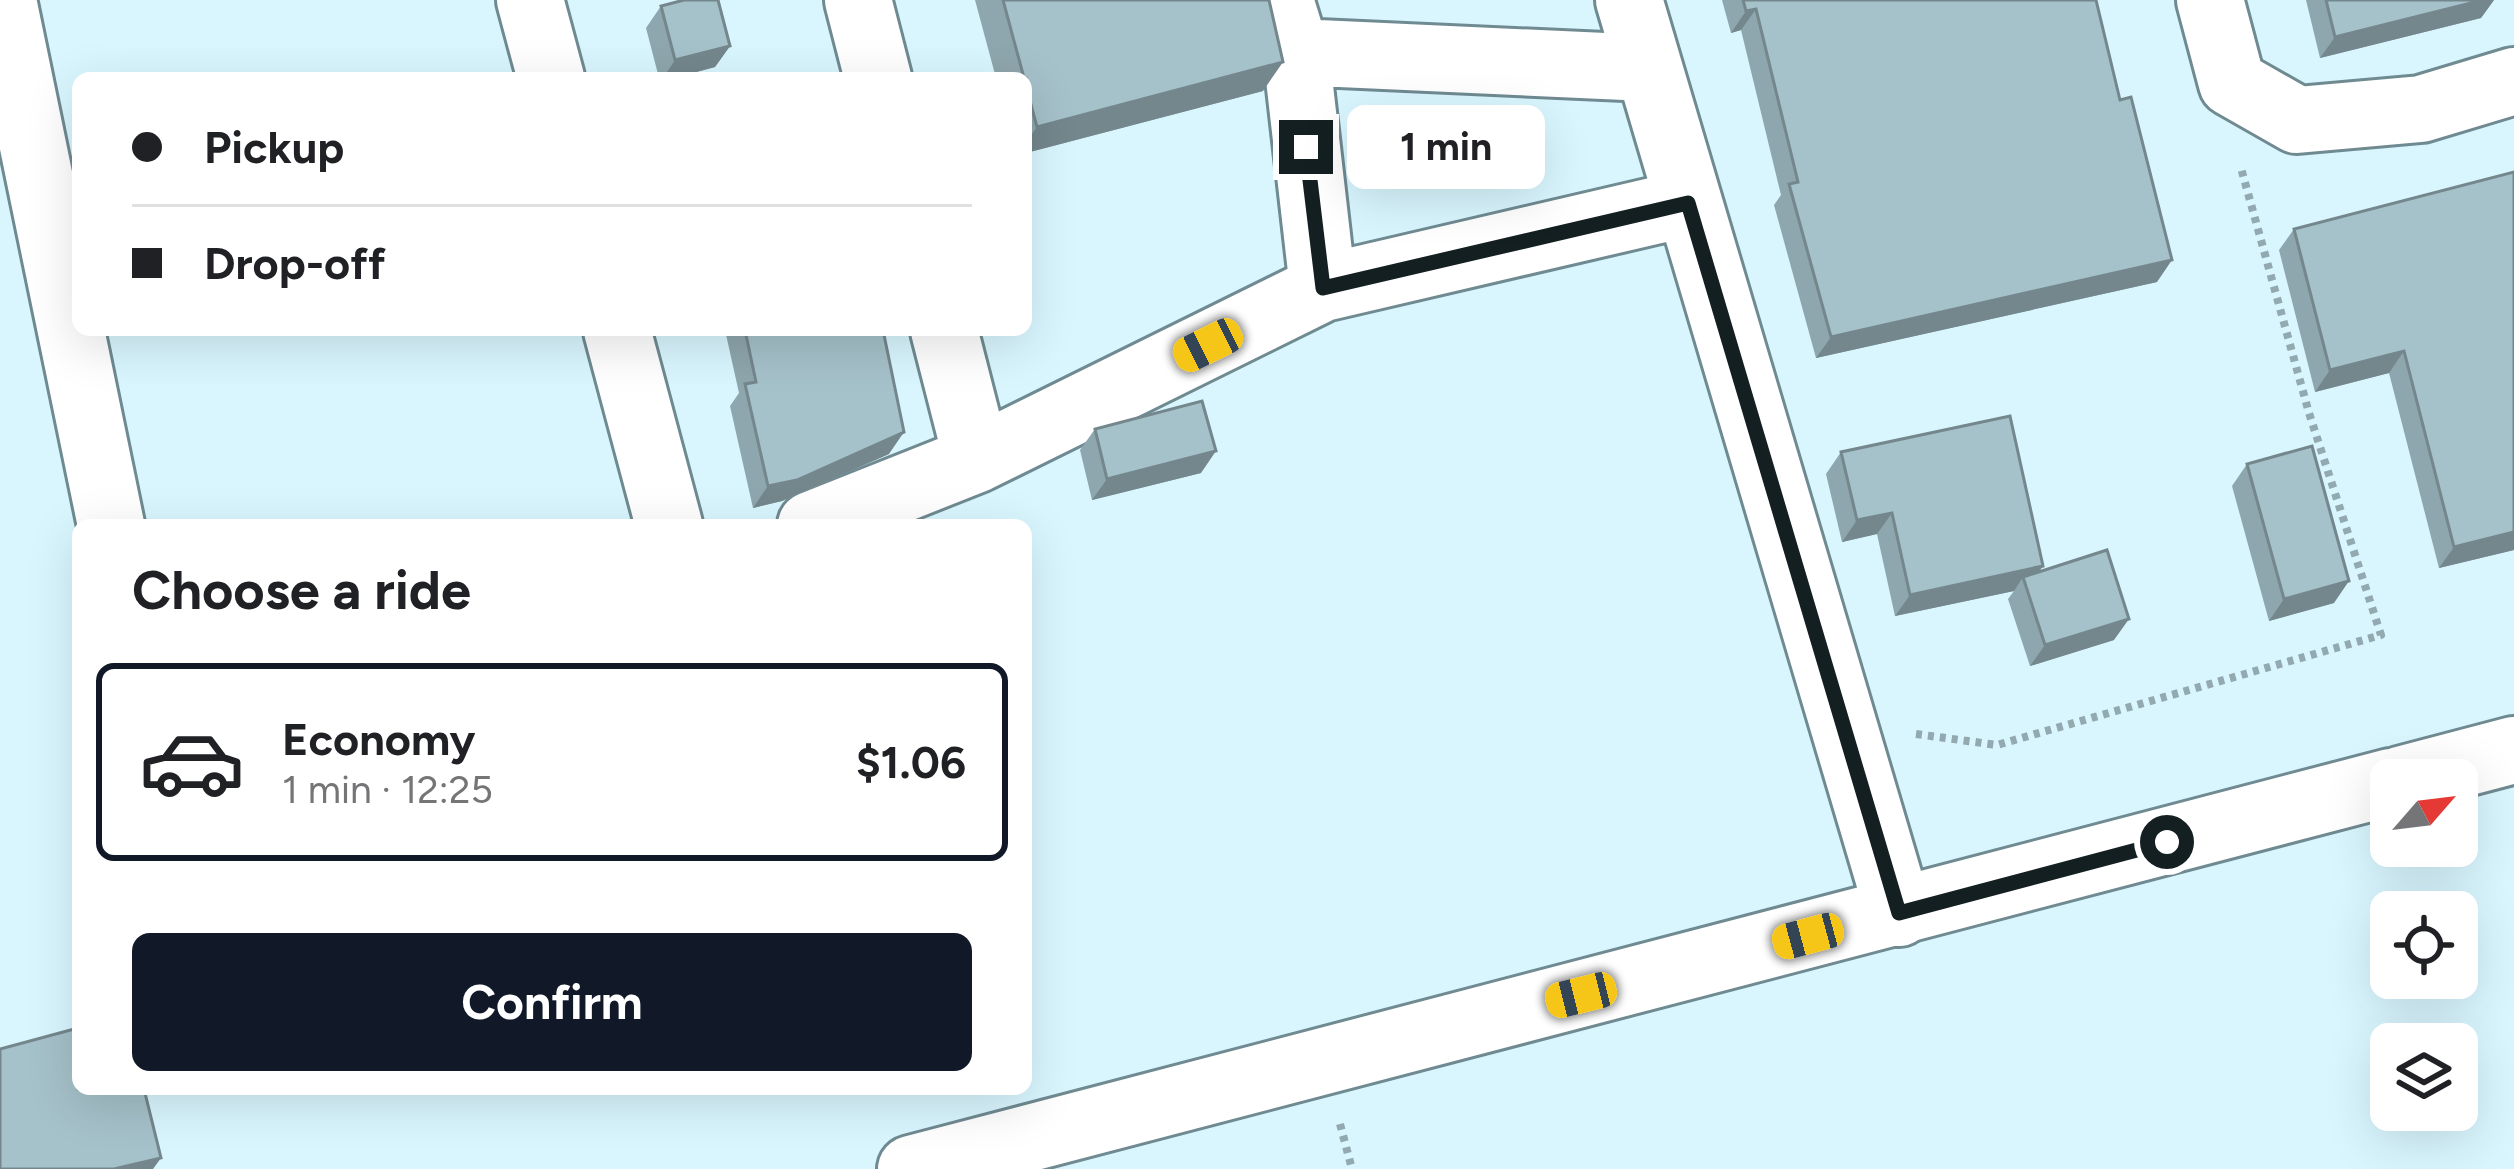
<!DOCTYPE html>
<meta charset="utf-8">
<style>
body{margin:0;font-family:Figtree,sans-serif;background:#f2f2f2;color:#202124;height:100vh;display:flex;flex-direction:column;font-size:45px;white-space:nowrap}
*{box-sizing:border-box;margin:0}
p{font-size:39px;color:#757577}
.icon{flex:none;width:66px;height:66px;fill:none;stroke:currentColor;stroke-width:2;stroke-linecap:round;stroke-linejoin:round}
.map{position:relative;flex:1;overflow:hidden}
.drawer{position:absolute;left:72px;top:519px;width:960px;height:576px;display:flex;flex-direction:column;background:#fff;border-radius:18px;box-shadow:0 12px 48px #0002}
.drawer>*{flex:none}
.top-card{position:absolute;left:72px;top:72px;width:960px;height:264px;border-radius:18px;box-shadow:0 12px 48px #0002;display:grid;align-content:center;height:264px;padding:0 60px;background:#fff}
.needle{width:78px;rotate:62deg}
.controls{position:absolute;left:2370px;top:759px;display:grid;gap:24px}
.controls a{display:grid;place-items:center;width:108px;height:108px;border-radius:18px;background:#fff;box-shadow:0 12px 48px #0002;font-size:60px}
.end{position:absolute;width:54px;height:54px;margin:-27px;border:15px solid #141f22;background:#fff;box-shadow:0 0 0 6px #fff}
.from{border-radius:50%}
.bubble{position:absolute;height:84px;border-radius:18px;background:#fff;box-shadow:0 12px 48px #0002;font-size:39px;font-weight:700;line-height:84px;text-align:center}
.car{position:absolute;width:36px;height:72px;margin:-36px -18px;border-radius:15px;box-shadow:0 0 9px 3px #0007;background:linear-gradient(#f5c518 24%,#345 0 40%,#f5c518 0 76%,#345 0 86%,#f5c518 0)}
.top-card b{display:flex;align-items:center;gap:42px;height:114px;font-size:45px}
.top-card b+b{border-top:3px solid #e0e0e0}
.top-card i{width:30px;height:30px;background:#202124}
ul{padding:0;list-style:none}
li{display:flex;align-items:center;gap:36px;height:198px;margin:0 24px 18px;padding:0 36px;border:6px solid transparent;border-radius:18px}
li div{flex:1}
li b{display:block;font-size:45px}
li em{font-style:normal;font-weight:700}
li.current{border-color:#111827}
li>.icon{width:108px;height:108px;stroke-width:1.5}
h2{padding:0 60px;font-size:54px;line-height:144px}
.cta{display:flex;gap:24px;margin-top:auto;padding:24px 60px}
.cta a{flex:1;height:138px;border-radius:18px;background:#111827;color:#fff;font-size:48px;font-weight:700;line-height:138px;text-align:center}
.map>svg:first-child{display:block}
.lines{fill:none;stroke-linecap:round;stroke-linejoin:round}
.street-casing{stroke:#708a92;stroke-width:72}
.secondary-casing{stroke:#708a92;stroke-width:72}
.path{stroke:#92a9af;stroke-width:8;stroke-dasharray:6 6;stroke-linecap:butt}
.street{stroke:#fff;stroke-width:66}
.secondary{stroke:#fff;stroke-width:66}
.wall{fill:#8ea6ad}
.shaded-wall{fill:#74878d}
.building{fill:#a5c1c9;stroke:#74878d;stroke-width:3}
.route{stroke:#141f22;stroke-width:15}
</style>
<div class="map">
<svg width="2514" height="1169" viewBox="0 0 2514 1169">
<rect width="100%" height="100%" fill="#d9f6fe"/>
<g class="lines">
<g class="street-casing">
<path id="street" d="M 3,0 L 111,525
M 530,0 L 551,78
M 858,0 L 878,78
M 1280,0 L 1296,52 L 1323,288
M 1629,0 L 1899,913
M 2210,0 L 2232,83 L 2297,120 L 2421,109 L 2514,81
M 1296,52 L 1648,68
M 617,330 L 669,525
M 944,330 L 977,459
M 811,525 L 977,459 L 1323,288 L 1688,203"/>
</g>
<g class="secondary-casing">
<path id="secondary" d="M 2400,780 L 2514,750
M 911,1169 L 2391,782"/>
</g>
<path class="path" d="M 1916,734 L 1997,745 L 2381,635 L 2309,413 L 2241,168
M 1340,1124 L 1352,1169"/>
<use href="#street" class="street"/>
<use href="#secondary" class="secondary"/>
</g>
<path class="wall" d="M 975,0 L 1269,0 L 1263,91 L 1026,153 L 1026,78 L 996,78 Z
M 1722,0 L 2096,0 L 2157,282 L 1816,358 L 1774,205 L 1781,195 L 1741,30 L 1731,33 Z
M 2306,0 L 2494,0 L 2481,18 L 2320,58 Z
M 661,6 L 730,46 L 715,67 L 674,78 L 659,78 L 646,28 Z
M 2514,172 L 2514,550 L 2439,568 L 2389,373 L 2315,392 L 2279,250 L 2294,229 Z
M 725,330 L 883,330 L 889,454 L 782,501 L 753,508 L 730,406 L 739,393 Z
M 1095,429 L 1201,473 L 1092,500 L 1080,450 Z
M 1841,452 L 2039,572 L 2114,640 L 2030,666 L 2008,599 L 2014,591 L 1895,616 L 1877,534 L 1842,542 L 1826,474 Z
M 2247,464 L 2334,603 L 2269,621 L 2232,486 Z"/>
<path class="shaded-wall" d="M 2483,0 L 2494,0 L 2481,18 L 2320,58 L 2335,37 Z
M 1756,9 L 1741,30 L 1731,33 L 1746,11 Z
M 730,46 L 715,67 L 674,78 L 663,78 L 675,60 Z
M 1283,62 L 1263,91 L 1026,153 L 1026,142 L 1037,127 Z
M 2172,260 L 2157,282 L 1816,358 L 1831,337 Z
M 2404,351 L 2389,373 L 2315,392 L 2330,370 Z
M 904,432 L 889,454 L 782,501 L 753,508 L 768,486 Z
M 1216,451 L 1201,473 L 1092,500 L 1107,479 Z
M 1892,513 L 1877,534 L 1842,542 L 1857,520 Z
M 2514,532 L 2514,550 L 2439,568 L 2454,547 Z
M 2043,566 L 2028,588 L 2023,577 L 2014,591 L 1895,616 L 1910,595 Z
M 2349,581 L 2334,603 L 2269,621 L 2284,599 Z
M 2129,619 L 2114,640 L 2030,666 L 2045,645 Z
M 161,1158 L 153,1169 L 114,1169 Z"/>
<path class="building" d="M 684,0 L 718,0 L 730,46 L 675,60 L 661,6 Z
M 1003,0 L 1269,0 L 1283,62 L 1037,127 L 1026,86 L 1026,78 L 1024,78 Z
M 1743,0 L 2096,0 L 2120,100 L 2131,97 L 2172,260 L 1831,337 L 1789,184 L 1798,182 L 1756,9 L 1746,11 Z
M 2326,0 L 2483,0 L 2335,37 Z
M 2514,172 L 2514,532 L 2454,547 L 2404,351 L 2330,370 L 2294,229 Z
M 745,330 L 883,330 L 904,432 L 797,480 L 768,486 L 745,384 L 756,382 Z
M 1202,401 L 1216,451 L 1107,479 L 1095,429 Z
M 2010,416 L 2043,566 L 1910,595 L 1892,513 L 1857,520 L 1841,452 Z
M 2312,446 L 2349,581 L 2284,599 L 2247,464 Z
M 2107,550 L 2129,619 L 2045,645 L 2023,577 Z
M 78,1028 L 78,1089 L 144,1089 L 161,1158 L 114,1169 L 0,1169 L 0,1049 Z"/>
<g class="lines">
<path class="route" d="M 1306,147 L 1323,288 L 1688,203 L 1899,913 L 2167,842"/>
</g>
</svg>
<div class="controls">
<a><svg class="needle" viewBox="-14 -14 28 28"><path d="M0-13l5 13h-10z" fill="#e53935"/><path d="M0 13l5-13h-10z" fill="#757577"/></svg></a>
<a><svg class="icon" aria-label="locate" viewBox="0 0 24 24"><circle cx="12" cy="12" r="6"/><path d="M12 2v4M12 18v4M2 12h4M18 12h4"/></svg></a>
<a><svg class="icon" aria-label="layers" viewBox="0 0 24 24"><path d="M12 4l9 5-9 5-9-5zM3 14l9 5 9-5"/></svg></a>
</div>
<i class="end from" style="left:2167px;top:842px"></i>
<i class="end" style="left:1306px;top:147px"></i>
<div class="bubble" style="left:1347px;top:105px;width:198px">1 min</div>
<i class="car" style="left:1208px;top:345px;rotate:244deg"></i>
<i class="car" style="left:1808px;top:936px;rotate:255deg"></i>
<i class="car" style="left:1581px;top:995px;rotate:256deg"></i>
<div class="top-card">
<b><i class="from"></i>Pickup</b>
<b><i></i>Drop-off</b>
</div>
<section class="drawer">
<h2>Choose a ride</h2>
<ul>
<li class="current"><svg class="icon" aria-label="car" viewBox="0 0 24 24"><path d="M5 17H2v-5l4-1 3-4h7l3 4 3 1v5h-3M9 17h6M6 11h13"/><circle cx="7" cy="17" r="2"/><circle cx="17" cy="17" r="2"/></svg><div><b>Economy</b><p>1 min · 12:25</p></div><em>$1.06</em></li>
</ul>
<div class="cta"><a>Confirm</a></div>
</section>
</div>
